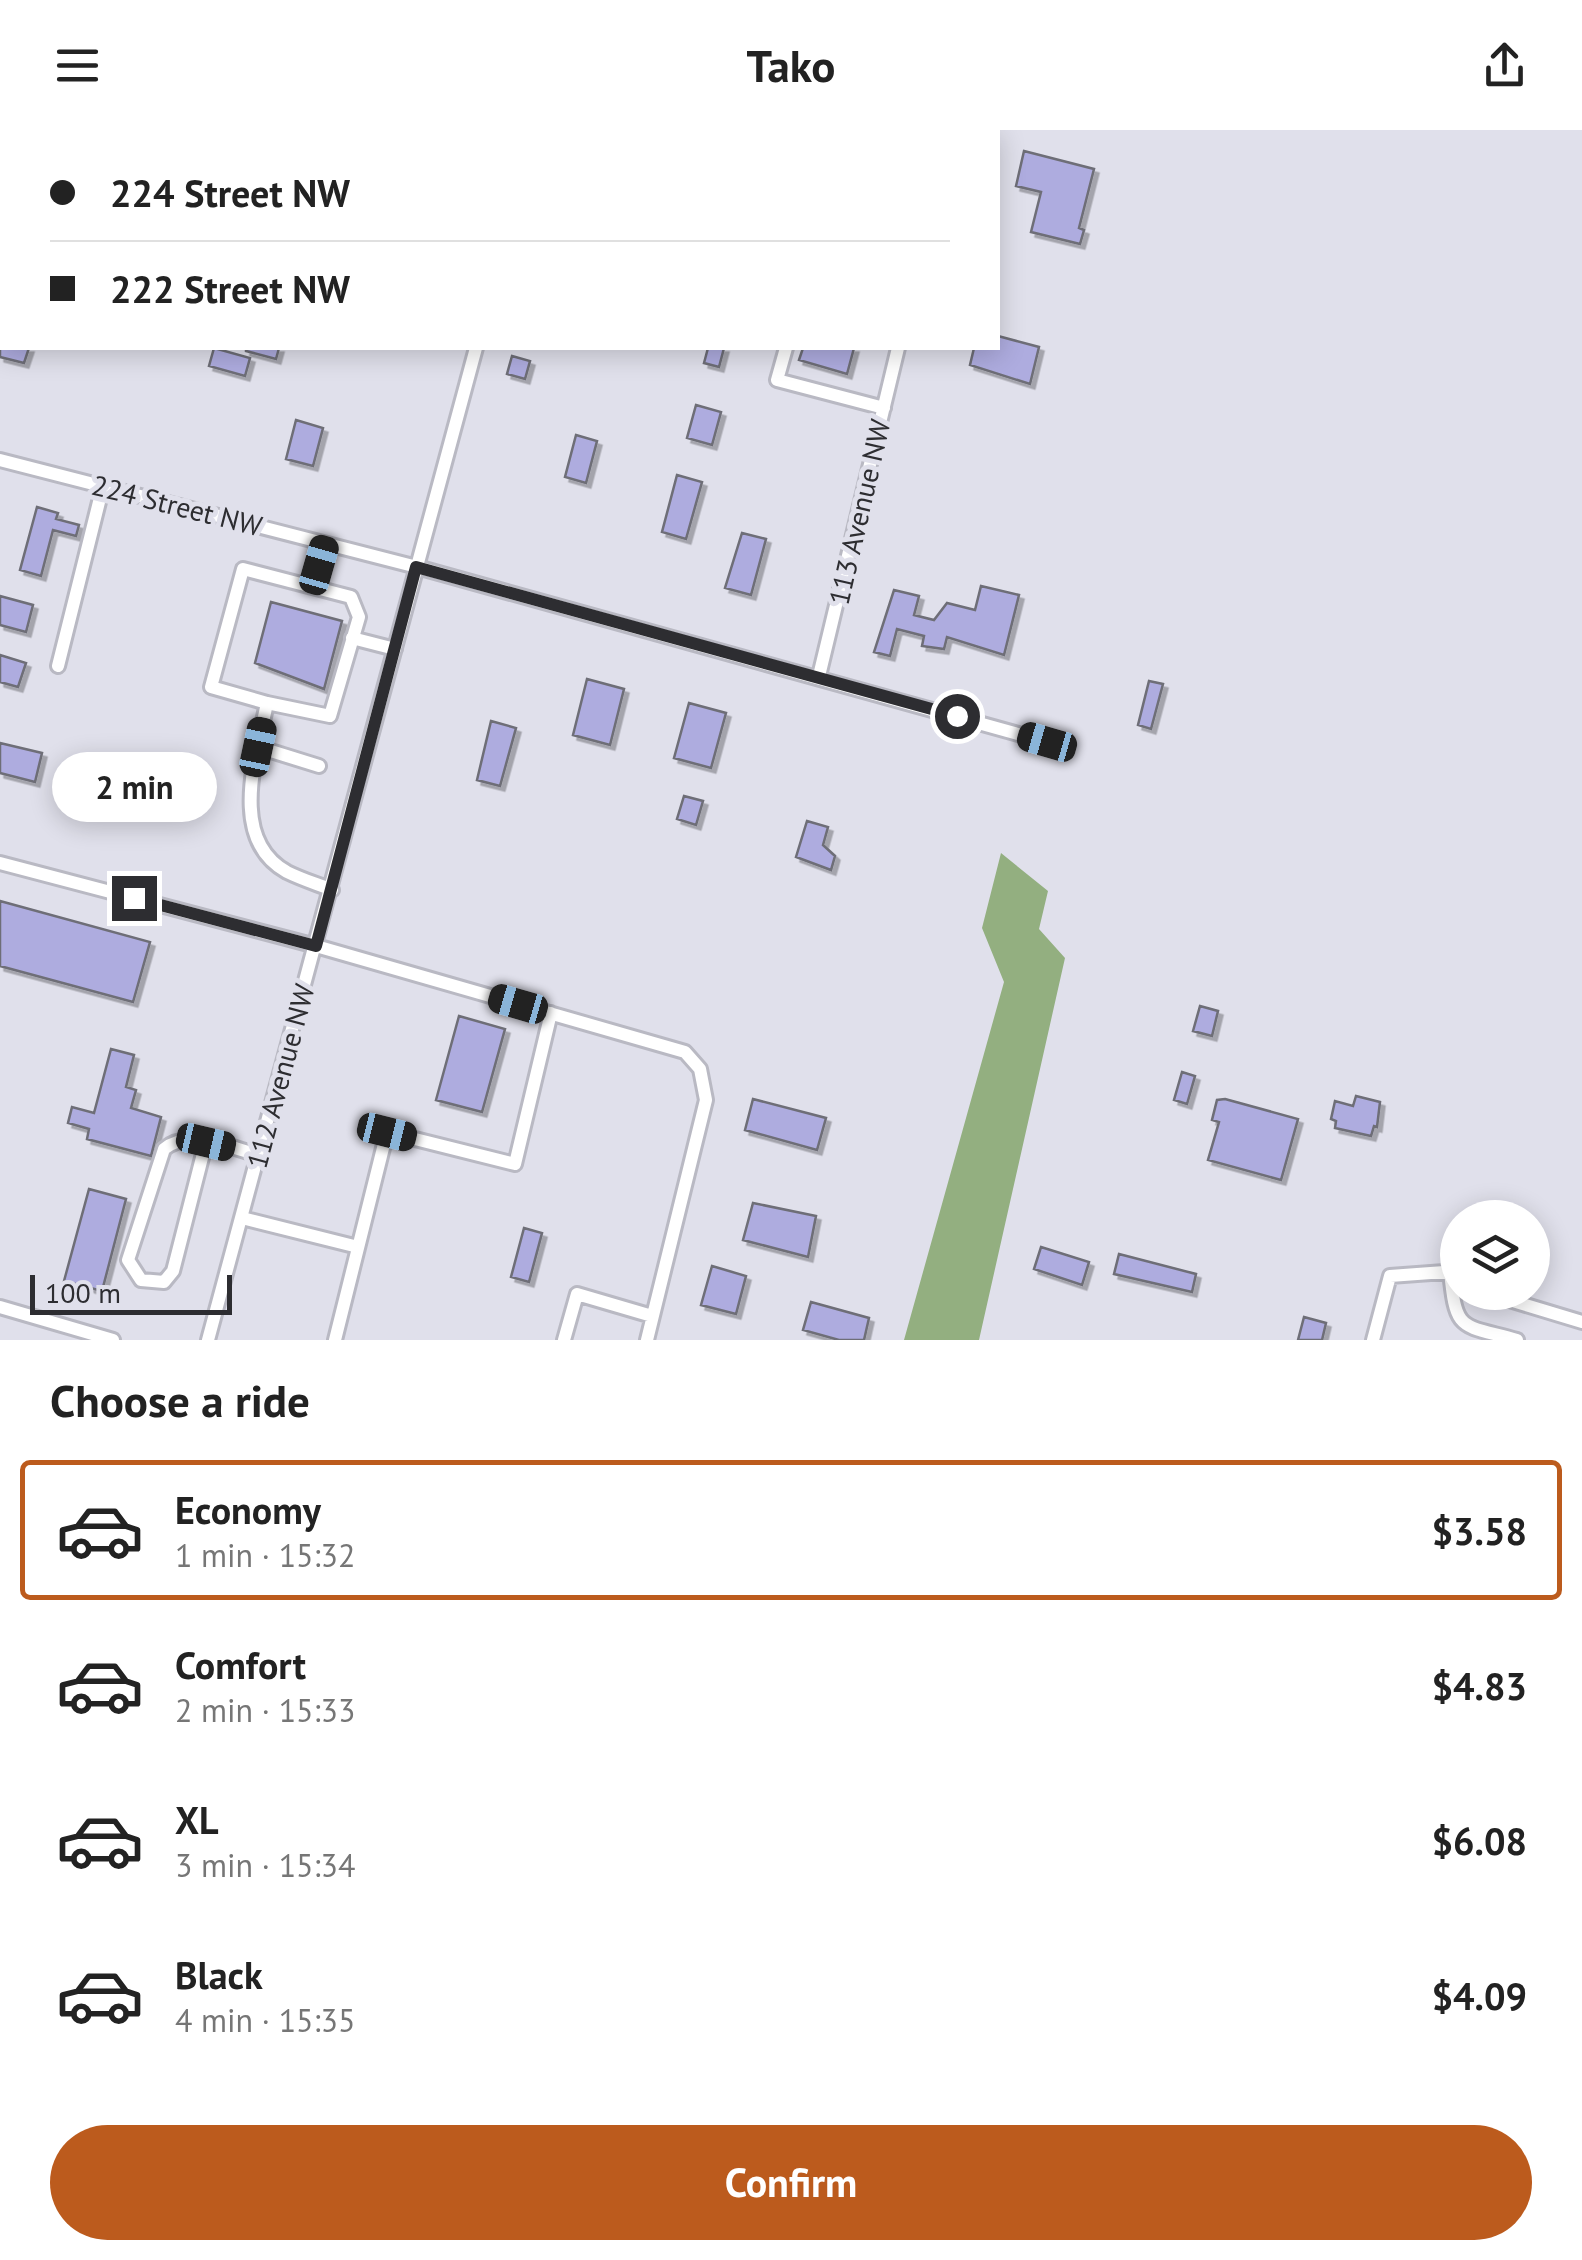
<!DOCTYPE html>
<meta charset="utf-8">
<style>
body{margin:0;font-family:"PT Sans",sans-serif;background:#f6f6f6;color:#222;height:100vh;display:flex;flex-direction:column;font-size:38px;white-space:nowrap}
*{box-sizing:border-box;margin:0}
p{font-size:32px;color:#767676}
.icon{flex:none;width:55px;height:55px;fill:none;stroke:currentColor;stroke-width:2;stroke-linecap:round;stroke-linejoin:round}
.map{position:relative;height:1210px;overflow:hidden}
.drawer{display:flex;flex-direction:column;background:#fff;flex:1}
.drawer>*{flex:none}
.banner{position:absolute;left:0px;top:0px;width:1000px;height:220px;box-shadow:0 5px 25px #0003;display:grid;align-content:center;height:220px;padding:0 50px;background:#fff}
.tools{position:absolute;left:1440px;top:1070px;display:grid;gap:20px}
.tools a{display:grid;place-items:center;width:110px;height:110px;border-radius:50%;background:#fff;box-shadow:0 5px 25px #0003;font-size:50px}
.scale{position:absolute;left:30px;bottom:25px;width:202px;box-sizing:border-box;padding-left:10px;border:5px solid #2d2d31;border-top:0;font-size:28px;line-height:35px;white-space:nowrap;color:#2d2d31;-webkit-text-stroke:8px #e0e0eb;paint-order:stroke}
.end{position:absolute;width:45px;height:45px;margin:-22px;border:12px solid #2d2d31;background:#fff;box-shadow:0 0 0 5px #fff}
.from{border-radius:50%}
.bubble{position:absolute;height:70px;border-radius:35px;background:#fff;box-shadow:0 5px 25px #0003;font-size:32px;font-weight:600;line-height:70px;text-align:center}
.car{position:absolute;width:30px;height:60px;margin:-30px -15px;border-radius:12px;box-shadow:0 0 8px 2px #0007;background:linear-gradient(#222 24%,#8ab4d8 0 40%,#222 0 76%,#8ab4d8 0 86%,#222 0)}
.banner b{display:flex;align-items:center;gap:35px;height:95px;font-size:38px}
.banner b+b{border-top:2px solid #e0e0e0}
.banner i{width:25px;height:25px;background:#222}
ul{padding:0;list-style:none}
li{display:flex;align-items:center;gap:30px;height:140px;margin:0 20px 15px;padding:0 30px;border:5px solid transparent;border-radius:10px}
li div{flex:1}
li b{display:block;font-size:38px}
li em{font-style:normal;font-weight:600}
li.on{border-color:#bc5b1d}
li>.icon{width:90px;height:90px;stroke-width:1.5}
h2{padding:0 50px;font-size:45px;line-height:120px}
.cta{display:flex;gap:20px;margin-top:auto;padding:20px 50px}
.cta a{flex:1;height:115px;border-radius:60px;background:#bc5b1d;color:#fff;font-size:40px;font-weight:600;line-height:115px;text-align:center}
header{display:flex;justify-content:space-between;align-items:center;height:130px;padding:0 50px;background:#fff;font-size:45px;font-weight:600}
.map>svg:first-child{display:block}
.forest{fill:#93af80}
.building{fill:#aeacdf;stroke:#6e6e77;stroke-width:2.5;filter:url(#shadow)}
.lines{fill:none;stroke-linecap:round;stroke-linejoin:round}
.minor-casing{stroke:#b9b9c3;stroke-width:18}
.minor{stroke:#fff;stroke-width:12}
.route{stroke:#2d2d31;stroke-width:12}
.labels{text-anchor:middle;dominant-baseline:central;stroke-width:10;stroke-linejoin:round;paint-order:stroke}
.street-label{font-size:28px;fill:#2d2d31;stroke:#e0e0eb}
</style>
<header><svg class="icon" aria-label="menu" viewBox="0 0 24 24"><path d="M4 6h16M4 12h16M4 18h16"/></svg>Tako<svg class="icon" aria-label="share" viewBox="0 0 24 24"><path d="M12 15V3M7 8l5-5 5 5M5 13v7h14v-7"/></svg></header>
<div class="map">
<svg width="1582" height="1210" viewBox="0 0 1582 1210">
<defs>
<filter id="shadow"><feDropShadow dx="4.5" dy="4.5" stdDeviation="0" flood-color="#0004"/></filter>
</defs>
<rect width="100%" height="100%" fill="#e0e0eb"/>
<path class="forest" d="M 1001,723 L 1048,761 L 1039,799 L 1065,828 L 979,1210 L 904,1210 L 1004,852 L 982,798 Z"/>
<path class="building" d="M 1024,21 L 1094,39 L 1079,98 L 1084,100 L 1080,114 L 1031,102 L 1041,62 L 1016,56 Z
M 998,206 L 1039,217 L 1030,254 L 970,235 L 974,218 L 998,218 Z
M 0,218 L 29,218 L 24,233 L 0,227 Z
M 214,218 L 250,228 L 245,246 L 209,236 Z
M 246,218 L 279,218 L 276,229 L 246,221 Z
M 708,218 L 724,218 L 719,237 L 704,233 Z
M 803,218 L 854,218 L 847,244 L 799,230 Z
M 512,226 L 530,231 L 525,249 L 507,244 Z
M 696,275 L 721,282 L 712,315 L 687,308 Z
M 296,290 L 323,298 L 313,336 L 286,329 Z
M 576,305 L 597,311 L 586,353 L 565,347 Z
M 677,345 L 702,352 L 686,409 L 662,402 Z
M 37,377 L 58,383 L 56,389 L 79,395 L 76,406 L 53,400 L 41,446 L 20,440 Z
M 742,403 L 766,409 L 751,465 L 725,458 Z
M 981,456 L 1019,465 L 1004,525 L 947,507 L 944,519 L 922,516 L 924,506 L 897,499 L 890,526 L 874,522 L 894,460 L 919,466 L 914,485 L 934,490 L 947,473 L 975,480 Z
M 0,466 L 33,475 L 26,502 L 0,495 Z
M 271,472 L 342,491 L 324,559 L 255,533 Z
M 0,525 L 26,533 L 18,557 L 0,552 Z
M 587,549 L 624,559 L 610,615 L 573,605 Z
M 1149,551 L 1163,554 L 1151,599 L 1138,595 Z
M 689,573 L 726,583 L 711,638 L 674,628 Z
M 491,591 L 516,598 L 500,656 L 477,650 Z
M 0,613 L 42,623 L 35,652 L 0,643 Z
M 684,666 L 703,671 L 696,695 L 677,689 Z
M 807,691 L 828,697 L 823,715 L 835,726 L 831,740 L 796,727 Z
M 0,771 L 150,812 L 133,872 L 0,836 Z
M 1200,876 L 1218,881 L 1212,906 L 1193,901 Z
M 459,886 L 505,899 L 482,982 L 436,970 Z
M 111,919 L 134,925 L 126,957 L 136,960 L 131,978 L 161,987 L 151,1026 L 87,1009 L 89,999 L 68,993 L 72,977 L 94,983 Z
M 1182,942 L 1195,946 L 1187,974 L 1174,970 Z
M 1356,966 L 1380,972 L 1377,997 L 1374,996 L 1371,1006 L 1335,998 L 1336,991 L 1331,989 L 1335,971 L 1353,976 Z
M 753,969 L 826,988 L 817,1020 L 745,1000 Z
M 1225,969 L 1298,989 L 1281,1050 L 1208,1030 L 1219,992 L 1212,990 L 1217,970 Z
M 89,1059 L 126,1069 L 102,1161 L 64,1151 Z
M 753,1073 L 816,1086 L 808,1127 L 743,1110 Z
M 524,1098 L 542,1103 L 529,1152 L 511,1147 Z
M 1041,1117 L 1089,1132 L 1082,1155 L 1034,1139 Z
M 1119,1124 L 1196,1144 L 1192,1162 L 1114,1144 Z
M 712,1136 L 746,1146 L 736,1184 L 701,1175 Z
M 811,1172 L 869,1188 L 864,1210 L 839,1210 L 803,1200 Z
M 1304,1187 L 1326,1193 L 1322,1210 L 1298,1210 Z"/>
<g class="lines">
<g class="minor-casing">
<path id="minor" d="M 534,2 L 534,0
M 950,2 L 950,0
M 786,218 L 777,250 L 884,278
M 0,330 L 417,437 L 1047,612
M 313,456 L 325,414
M 352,508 L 395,519
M 58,536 L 103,356
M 819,546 L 898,218
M 267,573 L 211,557 L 243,439 L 351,467 L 359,487 L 330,586 L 267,573 C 257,624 227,709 287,742 C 301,749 317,754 332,760
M 258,617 L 319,636
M 0,733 L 316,816 L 685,922 L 700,939 L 706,970 L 647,1210
M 206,1012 L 173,1141 L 164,1152 L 141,1150 L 128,1130 L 164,1019 C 188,998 231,1018 259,1025
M 242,1088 L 358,1117
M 1450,1141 C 1456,1203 1460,1194 1517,1210
M 1483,1162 L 1582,1192
M 0,1177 L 113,1210
M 208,1210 L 476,218
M 335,1210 L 387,1002 L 515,1034 L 551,883
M 564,1210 L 577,1164 L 652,1186
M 1373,1210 L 1390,1146 L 1458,1141"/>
</g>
<use href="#minor" class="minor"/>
</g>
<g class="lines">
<path class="route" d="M 134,768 L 316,816 L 416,437 L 957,586"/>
</g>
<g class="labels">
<g class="street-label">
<text transform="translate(177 375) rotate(14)">224 Street NW</text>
<text transform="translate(859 382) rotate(-77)">113 Avenue NW</text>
<text transform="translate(280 946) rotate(-75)">112 Avenue NW</text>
</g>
</g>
</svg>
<div class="tools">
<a><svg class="icon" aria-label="layers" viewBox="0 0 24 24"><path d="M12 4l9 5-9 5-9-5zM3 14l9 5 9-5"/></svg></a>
</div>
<div class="scale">100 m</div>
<i class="end from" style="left:957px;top:586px"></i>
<i class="end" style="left:134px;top:768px"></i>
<div class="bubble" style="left:52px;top:622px;width:165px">2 min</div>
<i class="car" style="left:319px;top:435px;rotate:16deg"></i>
<i class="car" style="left:1047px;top:612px;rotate:286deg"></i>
<i class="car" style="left:258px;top:617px;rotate:12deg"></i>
<i class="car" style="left:518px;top:874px;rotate:286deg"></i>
<i class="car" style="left:387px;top:1002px;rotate:104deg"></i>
<i class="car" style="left:206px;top:1012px;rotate:103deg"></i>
<div class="banner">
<b><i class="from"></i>224 Street NW</b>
<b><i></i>222 Street NW</b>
</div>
</div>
<section class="drawer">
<h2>Choose a ride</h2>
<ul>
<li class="on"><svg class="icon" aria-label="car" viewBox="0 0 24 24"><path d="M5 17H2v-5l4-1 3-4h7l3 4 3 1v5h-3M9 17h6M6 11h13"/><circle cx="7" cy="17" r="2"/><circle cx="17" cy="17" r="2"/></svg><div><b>Economy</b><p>1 min · 15:32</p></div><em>$3.58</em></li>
<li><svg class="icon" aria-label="car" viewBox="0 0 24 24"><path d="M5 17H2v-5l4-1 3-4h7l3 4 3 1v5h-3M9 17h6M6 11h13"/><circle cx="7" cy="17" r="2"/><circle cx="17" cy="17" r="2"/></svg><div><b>Comfort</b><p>2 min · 15:33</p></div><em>$4.83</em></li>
<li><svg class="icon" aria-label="car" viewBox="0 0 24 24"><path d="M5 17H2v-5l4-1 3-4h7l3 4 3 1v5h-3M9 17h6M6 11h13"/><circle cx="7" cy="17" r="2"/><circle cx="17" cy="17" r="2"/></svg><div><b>XL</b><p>3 min · 15:34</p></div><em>$6.08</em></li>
<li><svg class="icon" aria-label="car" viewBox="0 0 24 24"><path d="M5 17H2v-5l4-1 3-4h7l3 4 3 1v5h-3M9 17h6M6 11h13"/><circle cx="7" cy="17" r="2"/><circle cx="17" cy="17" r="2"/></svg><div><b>Black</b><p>4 min · 15:35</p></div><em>$4.09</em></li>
</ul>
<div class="cta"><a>Confirm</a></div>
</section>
